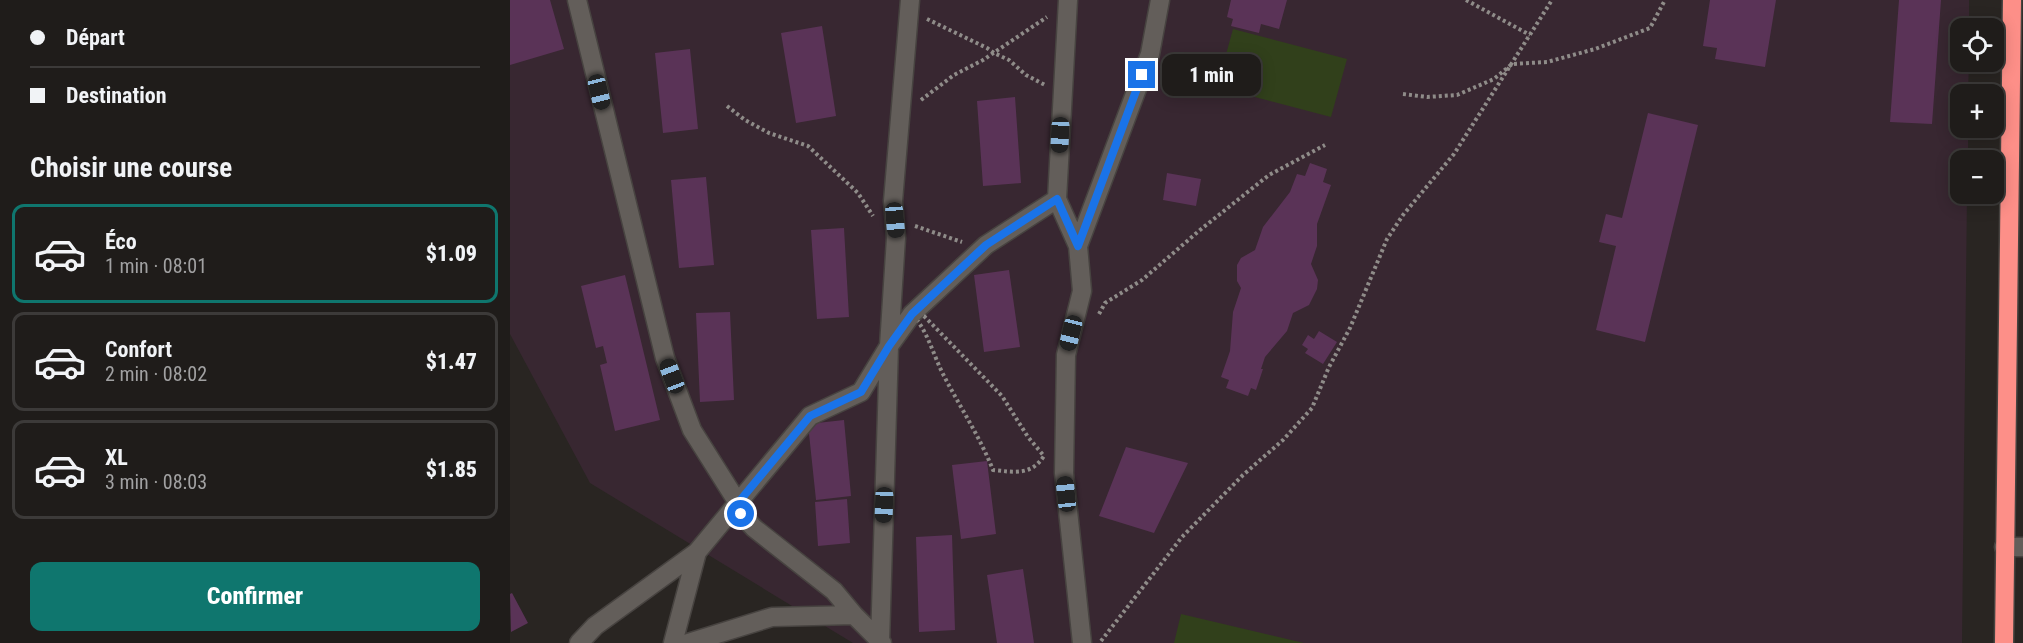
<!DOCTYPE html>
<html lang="fr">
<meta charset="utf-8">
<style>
body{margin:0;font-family:"Roboto Condensed",sans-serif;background:#2c2927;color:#f1f3f6;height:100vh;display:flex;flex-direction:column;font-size:22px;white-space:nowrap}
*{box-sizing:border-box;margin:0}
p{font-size:20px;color:#a1a1a2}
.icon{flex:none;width:33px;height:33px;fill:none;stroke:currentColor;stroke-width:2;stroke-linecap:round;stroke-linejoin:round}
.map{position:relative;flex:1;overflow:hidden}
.details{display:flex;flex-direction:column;background:#1f1c1a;width:510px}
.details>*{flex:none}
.top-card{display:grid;align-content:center;height:132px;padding:0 30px;background:#1f1c1a}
.fabs{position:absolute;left:1440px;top:18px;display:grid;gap:12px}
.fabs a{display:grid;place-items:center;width:54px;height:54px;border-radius:12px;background:#1f1c1a;box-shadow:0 3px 15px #0003,0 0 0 2px #3c3a39;font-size:30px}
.end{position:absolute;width:27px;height:27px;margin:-14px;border:8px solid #1a73e8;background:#fff;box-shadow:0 0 0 3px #fff}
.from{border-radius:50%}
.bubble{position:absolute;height:42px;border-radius:12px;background:#1f1c1a;box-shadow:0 3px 15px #0003,0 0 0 2px #3c3a39;font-size:20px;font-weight:800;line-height:42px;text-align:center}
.car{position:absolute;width:18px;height:36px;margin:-18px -9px;border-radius:8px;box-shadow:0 0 4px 2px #0007;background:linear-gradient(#222 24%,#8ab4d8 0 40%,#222 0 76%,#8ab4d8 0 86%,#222 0)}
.top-card b{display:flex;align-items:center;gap:21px;height:57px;font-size:22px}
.top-card b+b{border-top:2px solid #3c3a39}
.top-card i{width:15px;height:15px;background:#f1f3f6}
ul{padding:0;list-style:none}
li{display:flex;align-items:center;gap:18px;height:99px;margin:0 12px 9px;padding:0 18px;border:3px solid #3c3a39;border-radius:12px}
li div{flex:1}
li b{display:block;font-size:22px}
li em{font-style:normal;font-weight:800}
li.selected{border-color:#0f766e}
li>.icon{width:54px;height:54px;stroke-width:1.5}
h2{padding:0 30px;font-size:27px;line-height:72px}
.cta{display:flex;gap:12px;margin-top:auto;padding:12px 30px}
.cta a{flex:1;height:69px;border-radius:12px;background:#0f766e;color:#fff;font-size:24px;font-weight:800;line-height:69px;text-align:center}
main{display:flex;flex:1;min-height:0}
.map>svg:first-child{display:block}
.education{fill:#382731}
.green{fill:#31401b}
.building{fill:#5a3357}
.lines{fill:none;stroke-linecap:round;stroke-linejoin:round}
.minor-casing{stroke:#474340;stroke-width:21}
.highway-casing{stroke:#474340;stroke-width:21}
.path{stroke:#8f8c89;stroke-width:4;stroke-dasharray:3 3;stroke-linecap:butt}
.minor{stroke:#635e5a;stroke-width:18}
.highway{stroke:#fd8f88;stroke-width:18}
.route{stroke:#1a73e8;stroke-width:8}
</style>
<main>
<section class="details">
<div class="top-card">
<b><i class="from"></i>Départ</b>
<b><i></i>Destination</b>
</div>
<h2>Choisir une course</h2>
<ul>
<li class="selected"><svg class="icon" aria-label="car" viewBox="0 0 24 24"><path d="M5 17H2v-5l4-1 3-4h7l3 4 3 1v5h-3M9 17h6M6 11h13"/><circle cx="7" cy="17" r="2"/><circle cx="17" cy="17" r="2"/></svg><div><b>Éco</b><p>1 min · 08:01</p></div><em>$1.09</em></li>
<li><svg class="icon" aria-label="car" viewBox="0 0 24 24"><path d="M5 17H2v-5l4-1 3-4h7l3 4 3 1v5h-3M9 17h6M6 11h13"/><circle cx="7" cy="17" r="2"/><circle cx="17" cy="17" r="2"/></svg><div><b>Confort</b><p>2 min · 08:02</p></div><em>$1.47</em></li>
<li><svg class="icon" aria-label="car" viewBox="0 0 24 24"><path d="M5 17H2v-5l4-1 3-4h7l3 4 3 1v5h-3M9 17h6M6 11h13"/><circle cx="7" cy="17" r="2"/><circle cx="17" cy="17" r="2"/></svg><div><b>XL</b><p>3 min · 08:03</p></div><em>$1.85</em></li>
</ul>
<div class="cta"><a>Confirmer</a></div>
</section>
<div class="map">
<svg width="1513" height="643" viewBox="0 0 1513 643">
<rect width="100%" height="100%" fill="#292522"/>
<path class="education" d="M 0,0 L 1459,0 L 1459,28 L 1450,28 L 1450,62 L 1459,62 L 1458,94 L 1450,94 L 1450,128 L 1458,128 L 1458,160 L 1450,160 L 1450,194 L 1457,194 L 1452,643 L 343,643 L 80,483 L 0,334 Z"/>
<path class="green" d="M 723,29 L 837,59 L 821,117 L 707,87 Z
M 671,614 L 794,643 L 664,643 Z"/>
<path class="building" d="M 0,0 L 40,0 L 54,49 L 0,65 Z
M 721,0 L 777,0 L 769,29 L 751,24 L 749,33 L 721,26 L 723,19 L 717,17 Z
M 1200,0 L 1266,0 L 1255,67 L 1205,59 L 1207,48 L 1193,46 Z
M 1389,0 L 1431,0 L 1422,124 L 1380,122 Z
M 312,26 L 326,116 L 286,123 L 271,33 Z
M 180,49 L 188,129 L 153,133 L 145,53 Z
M 505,97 L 511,183 L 473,186 L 467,101 Z
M 1138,113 L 1188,125 L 1135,342 L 1086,330 L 1106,246 L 1089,242 L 1096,214 L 1112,218 Z
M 800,163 L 817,169 L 813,182 L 821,185 L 807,224 L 807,246 L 801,264 L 808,280 L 807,289 L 799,305 L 783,313 L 777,331 L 755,357 L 751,369 L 753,369 L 746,390 L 741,388 L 738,396 L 716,388 L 719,380 L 711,377 L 720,351 L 723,312 L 731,288 L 727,281 L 727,265 L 731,258 L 745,250 L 753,227 L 780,192 L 787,174 L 795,176 Z
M 657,173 L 691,179 L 686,206 L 653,200 Z
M 196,177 L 204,265 L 169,268 L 161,180 Z
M 334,228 L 339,317 L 307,319 L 301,230 Z
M 499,270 L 510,347 L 474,352 L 464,275 Z
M 115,275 L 150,420 L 105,431 L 90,365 L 97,363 L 93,346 L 86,348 L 71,286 Z
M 220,312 L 224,400 L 190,402 L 186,313 Z
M 809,331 L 827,342 L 813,364 L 795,353 L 798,349 L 792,345 L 798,335 L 804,339 Z
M 334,420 L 341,496 L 306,500 L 298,424 Z
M 616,447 L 678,463 L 644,533 L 589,516 Z
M 477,461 L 486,534 L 451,539 L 442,465 Z
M 337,499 L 340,543 L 308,546 L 305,502 Z
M 442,535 L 445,630 L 409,632 L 406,537 Z
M 513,569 L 524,643 L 487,643 L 477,575 Z
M 2,593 L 18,623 L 1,632 L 0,594 Z"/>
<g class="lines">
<g class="minor-casing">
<path id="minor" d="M 67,0 L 155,358 L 182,430 L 228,503 L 231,514 L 244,528 L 324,591 L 344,615
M 558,0 L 547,199 L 568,246
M 1494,547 L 1513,547
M 370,642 L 379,346 L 386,238 L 383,201 L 400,0
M 69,643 L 85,626 L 187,552 L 300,416 L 351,392 L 379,346 L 402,314 L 476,245 L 547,199
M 163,643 L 187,552
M 178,643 L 262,617 L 344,615 L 372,643
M 572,643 L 554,473 L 556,355 L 572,291 L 568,246 L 640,54 L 650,0"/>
</g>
<g class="highway-casing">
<path id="highway" d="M 1494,643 L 1502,0"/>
</g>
<path class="path" d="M 956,0 L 1020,35
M 417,19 L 477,48 L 484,53 L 499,60 L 516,75 L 535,85
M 655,70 L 657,72 L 699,70
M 893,94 L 917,97 L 947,95 L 984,79 L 1002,64 L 1037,62 L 1085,49 L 1140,28 L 1155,0
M 411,100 L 444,75 L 473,60 L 537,17
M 217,106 L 235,120 L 259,133 L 298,146 L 348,193 L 363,216
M 405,226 L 452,242
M 402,314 L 414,316 L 492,396 L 518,437 L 534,456 C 521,476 504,472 483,470 C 470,437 450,407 434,376 C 423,355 418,331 402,314 Z
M 589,314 L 595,303 L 632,280 L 690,230 L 759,175 L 815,145
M 591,641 L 672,537 L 733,475 L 773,440 L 802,408 L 819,367 L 840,328 L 877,239 L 893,215 L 944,154 L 1042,0"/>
<use href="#minor" class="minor"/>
<use href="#highway" class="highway"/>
</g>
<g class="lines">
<path class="route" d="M 231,514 L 228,503 L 300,416 L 351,392 L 379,346 L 402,314 L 476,245 L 547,199 L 568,246 L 632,75"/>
</g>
</svg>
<div class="fabs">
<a><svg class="icon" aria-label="locate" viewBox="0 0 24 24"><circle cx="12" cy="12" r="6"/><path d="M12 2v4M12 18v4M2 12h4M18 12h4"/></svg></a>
<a>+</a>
<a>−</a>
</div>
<i class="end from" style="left:231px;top:514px"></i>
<i class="end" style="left:632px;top:75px"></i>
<div class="bubble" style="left:652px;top:54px;width:99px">1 min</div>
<i class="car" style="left:89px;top:92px;rotate:166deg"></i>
<i class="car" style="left:550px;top:135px;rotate:183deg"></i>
<i class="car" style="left:385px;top:220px;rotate:175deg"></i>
<i class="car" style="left:561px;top:333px;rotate:194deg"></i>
<i class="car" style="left:162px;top:376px;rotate:339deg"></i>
<i class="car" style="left:556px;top:494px;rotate:354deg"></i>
<i class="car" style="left:374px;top:505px;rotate:182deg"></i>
</div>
</main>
